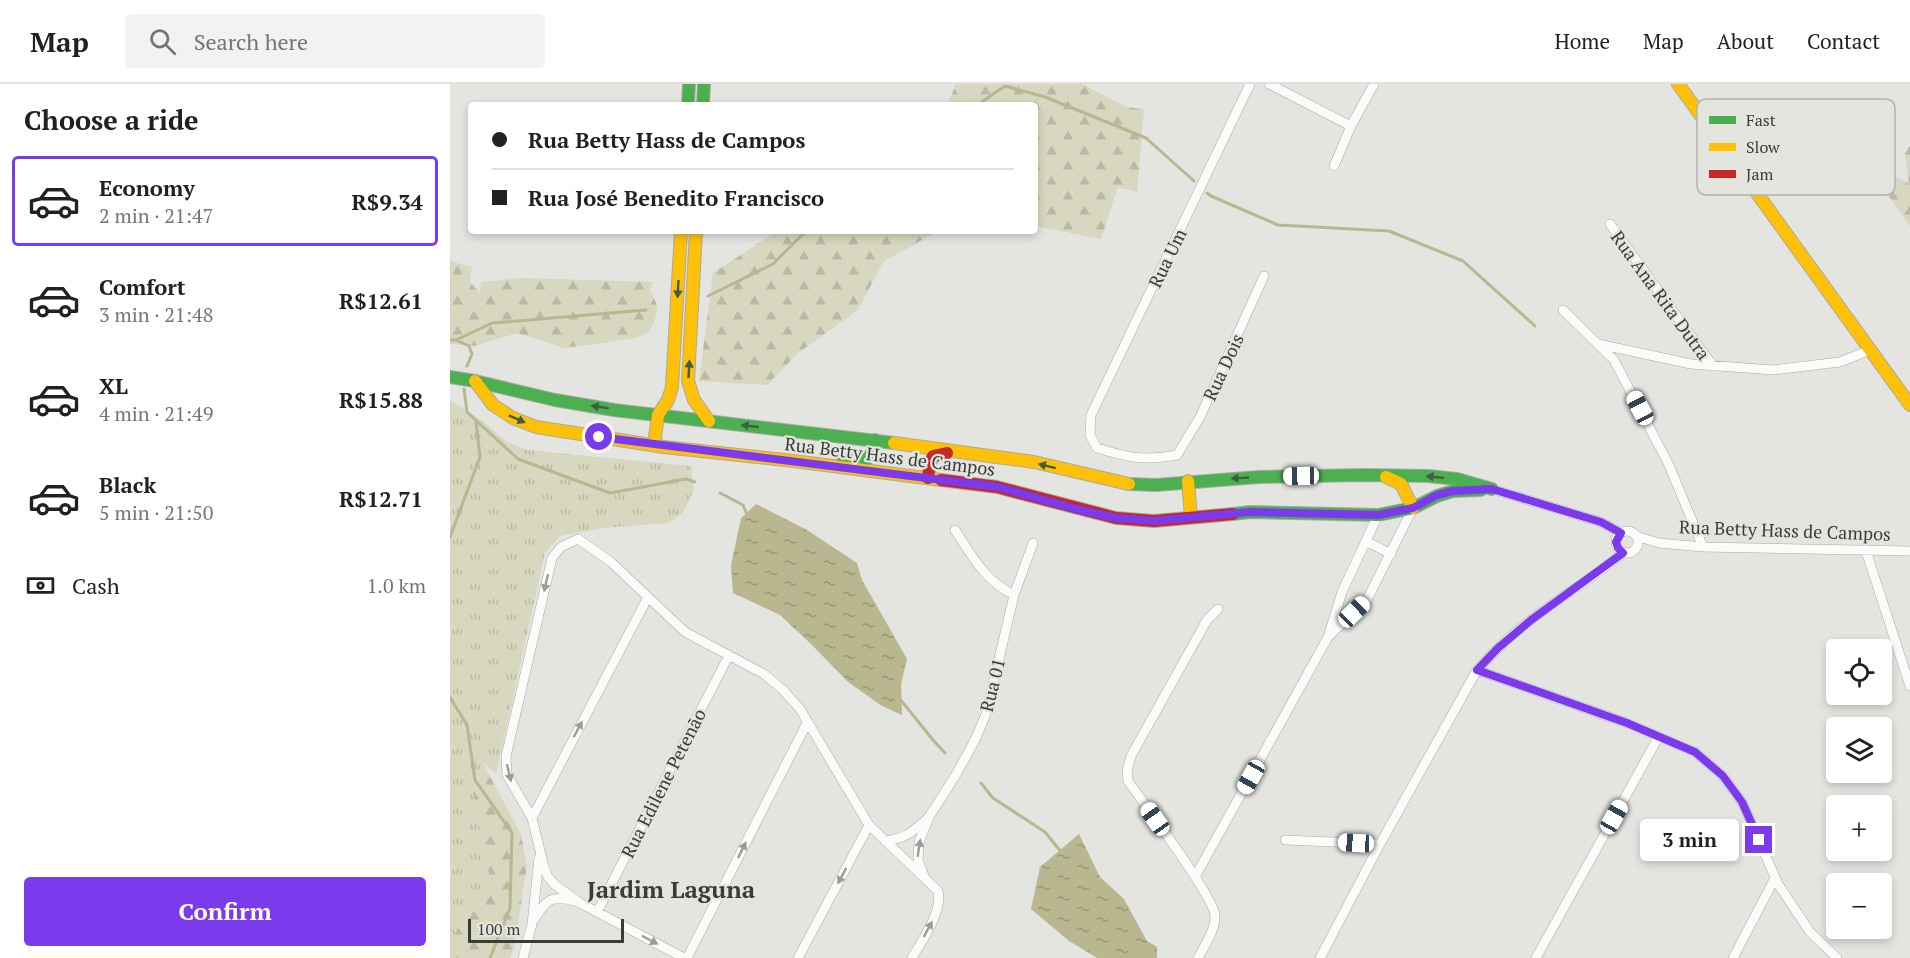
<!DOCTYPE html>
<meta charset="utf-8">
<style>
body{margin:0;font-family:"PT Serif",serif;background:#f2f2f2;color:#202124;height:100vh;display:flex;flex-direction:column;font-size:22px;white-space:nowrap}
*{box-sizing:border-box;margin:0}
p{font-size:20px;color:#757577}
.icon{flex:none;width:33px;height:33px;fill:none;stroke:currentColor;stroke-width:2;stroke-linecap:round;stroke-linejoin:round}
.map{position:relative;flex:1;overflow:hidden}
.details{display:flex;flex-direction:column;background:#fff;width:450px}
.details>*{flex:none}
.banner{position:absolute;left:18px;top:18px;width:570px;height:132px;border-radius:6px;box-shadow:0 3px 9px #0003;display:grid;align-content:center;height:132px;padding:0 24px;background:#fff}
.buttons{position:absolute;left:1376px;top:555px;display:grid;gap:12px}
.buttons a{display:grid;place-items:center;width:66px;height:66px;border-radius:6px;background:#fff;box-shadow:0 3px 9px #0003;font-size:30px}
.scale{position:absolute;left:18px;bottom:15px;width:156px;box-sizing:border-box;padding-left:6px;border:3px solid #3b3b39;border-top:0;font-size:16px;line-height:21px;white-space:nowrap;color:#3b3b39;-webkit-text-stroke:4px #e5e5e0;paint-order:stroke}
.end{position:absolute;width:27px;height:27px;margin:-14px;border:8px solid #7c3aed;background:#fff;box-shadow:0 0 0 3px #fff}
.from{border-radius:50%}
.bubble{position:absolute;height:42px;border-radius:6px;background:#fff;box-shadow:0 3px 9px #0003;font-size:20px;font-weight:700;line-height:42px;text-align:center}
.car{position:absolute;width:18px;height:36px;margin:-18px -9px;border-radius:8px;box-shadow:0 0 4px 2px #0007;background:linear-gradient(#fff 24%,#345 0 40%,#fff 0 76%,#345 0 86%,#fff 0)}
.banner b{display:flex;align-items:center;gap:21px;height:57px;font-size:22px}
.banner b+b{border-top:2px solid #e0e0e0}
.banner i{width:15px;height:15px;background:#202124}
ul{padding:0;list-style:none}
li{display:flex;align-items:center;gap:18px;height:90px;margin:0 12px 9px;padding:0 12px;border:3px solid transparent;border-radius:6px}
li div{flex:1}
li b{display:block;font-size:22px}
li em{font-style:normal;font-weight:700}
li.selected{border-color:#7c3aed}
li>.icon{width:54px;height:54px;stroke-width:1.5}
h2{padding:0 24px;font-size:27px;line-height:72px}
.pay{display:flex;align-items:center;gap:15px;height:66px;padding:0 24px;font-size:22px}
.pay p{margin-inline-start:auto}
.action{display:flex;gap:12px;margin-top:auto;padding:12px 24px}
.action a{flex:1;height:69px;border-radius:6px;background:#7c3aed;color:#fff;font-size:24px;font-weight:700;line-height:69px;text-align:center}
header{display:flex;align-items:center;gap:36px;box-sizing:border-box;height:84px;padding:0 30px;background:#fff;border-bottom:2px solid #e0e0e0}
header strong{font-size:28px}
nav{display:flex;gap:33px;margin-inline-start:auto;font-size:21px}
.search{width:420px;height:54px;background:#f2f2f2;display:flex;align-items:center;gap:15px;box-sizing:border-box;padding:0 21px;border-radius:6px;color:#757577;font-size:22px}
main{display:flex;flex:1;min-height:0}
.map>svg:first-child{display:block}
.grass{fill:url(#grass-tufts)}
.forest{fill:url(#forest-firs)}
.water{fill:url(#water-ripples)}
.lines{fill:none;stroke-linecap:round;stroke-linejoin:round}
.stream{stroke:#b9b790;stroke-width:3}
.street-casing{stroke:#a9a9a7;stroke-width:10}
.fast-casing{stroke:#a9a9a7;stroke-width:14}
.slow-casing{stroke:#a9a9a7;stroke-width:14}
.jam-casing{stroke:#a9a9a7;stroke-width:14}
.street{stroke:#fbfbfa;stroke-width:9}
.fast{stroke:#4caf50;stroke-width:12}
.slow{stroke:#ffc107;stroke-width:12}
.jam{stroke:#c62828;stroke-width:12}
.oneway{fill:#405e40}
.oneway2{fill:#9b9b9a}
.route{stroke:#7c3aed;stroke-width:8}
.labels{text-anchor:middle;dominant-baseline:central;stroke-width:4.5;stroke-linejoin:round;paint-order:stroke}
.street-label{font-size:18px;fill:#3b3b39;stroke:#e5e5e0}
.district-label{font-size:24px;font-weight:bold;fill:#3b3b39;stroke:#e5e5e0}
.key{fill:#e5e5e0;stroke:#b2b2ae;stroke-width:1.5}
.key-label{font-size:16px;fill:#3b3b39}
</style>
<header>
<strong>Map</strong>
<div class="search"><svg class="icon" aria-label="search" viewBox="0 0 24 24"><circle cx="10" cy="10" r="6"/><path d="M15 15l6 6"/></svg>Search here</div>
<nav><a>Home</a><a>Map</a><a>About</a><a>Contact</a></nav>
</header>
<main>
<section class="details">
<h2>Choose a ride</h2>
<ul>
<li class="selected"><svg class="icon" aria-label="car" viewBox="0 0 24 24"><path d="M5 17H2v-5l4-1 3-4h7l3 4 3 1v5h-3M9 17h6M6 11h13"/><circle cx="7" cy="17" r="2"/><circle cx="17" cy="17" r="2"/></svg><div><b>Economy</b><p>2 min · 21:47</p></div><em>R$9.34</em></li>
<li><svg class="icon" aria-label="car" viewBox="0 0 24 24"><path d="M5 17H2v-5l4-1 3-4h7l3 4 3 1v5h-3M9 17h6M6 11h13"/><circle cx="7" cy="17" r="2"/><circle cx="17" cy="17" r="2"/></svg><div><b>Comfort</b><p>3 min · 21:48</p></div><em>R$12.61</em></li>
<li><svg class="icon" aria-label="car" viewBox="0 0 24 24"><path d="M5 17H2v-5l4-1 3-4h7l3 4 3 1v5h-3M9 17h6M6 11h13"/><circle cx="7" cy="17" r="2"/><circle cx="17" cy="17" r="2"/></svg><div><b>XL</b><p>4 min · 21:49</p></div><em>R$15.88</em></li>
<li><svg class="icon" aria-label="car" viewBox="0 0 24 24"><path d="M5 17H2v-5l4-1 3-4h7l3 4 3 1v5h-3M9 17h6M6 11h13"/><circle cx="7" cy="17" r="2"/><circle cx="17" cy="17" r="2"/></svg><div><b>Black</b><p>5 min · 21:50</p></div><em>R$12.71</em></li>
</ul>
<div class="pay"><svg class="icon" aria-label="cash" viewBox="0 0 24 24"><path d="M3 7h18v10H3z"/><circle cx="12" cy="12" r="2"/></svg>Cash<p>1.0 km</p></div>
<div class="action"><a>Confirm</a></div>
</section>
<div class="map">
<svg width="1460" height="874" viewBox="0 0 1460 874">
<defs>
<pattern id="grass-tufts" width="24" height="20" patternUnits="userSpaceOnUse" patternTransform="scale(1.5)"><rect width="24" height="20" fill="#d8d7bf"/><path d="M3 7l-1-3M5 7V3M7 7l1-3M15 17l-1-3M17 17v-4M19 17l1-3" fill="none" stroke="#bab9a5"/></pattern>
<pattern id="forest-firs" width="22" height="20" patternUnits="userSpaceOnUse" patternTransform="scale(1.5)"><rect width="22" height="20" fill="#d8d7bf"/><path d="M5 1l3.5 6h-7zM16 11l3.5 6h-7z" fill="#bab9a5"/></pattern>
<pattern id="water-ripples" width="26" height="14" patternUnits="userSpaceOnUse" patternTransform="scale(1.5)"><rect width="26" height="14" fill="#b9b790"/><path d="M2 4q2-2 4 0t4 0M15 11q2-2 4 0t4 0" fill="none" stroke="#989677"/></pattern>
</defs>
<rect width="100%" height="100%" fill="#e4e4e1"/>
<path class="grass" d="M 0,316 L 34,338 L 57,358 L 77,366 L 241,382 L 244,406 L 233,429 L 218,439 L 153,444 L 110,452 L 95,469 L 46,690 L 32,677 L 23,709 L 40,795 L 21,830 L 0,856 Z"/>
<path class="forest" d="M 506,0 L 632,0 L 676,23 L 694,25 L 687,108 L 668,103 L 651,155 L 585,142 L 585,21 L 493,21 L 498,19 Z
M 1460,62 L 1460,142 L 1412,75 L 1459,100 L 1455,69 Z
M 323,147 L 488,147 L 433,178 L 408,226 L 348,269 L 317,301 L 249,297 L 263,189 L 318,153 Z
M 0,177 L 22,183 L 20,198 L 30,209 L 31,198 L 72,194 L 203,198 L 200,206 L 207,221 L 206,232 L 200,247 L 187,254 L 115,264 L 67,249 L 24,262 L 0,260 Z
M 32,677 L 71,751 L 77,782 L 64,863 L 60,874 L 0,874 L 0,856 L 21,830 L 40,795 L 23,709 Z"/>
<path class="water" d="M 306,420 L 357,446 L 407,479 L 412,496 L 457,575 L 451,600 L 452,631 L 432,622 L 398,598 L 362,561 L 330,531 L 283,509 L 281,481 L 291,434 Z
M 629,750 L 650,793 L 674,815 L 697,857 L 707,863 L 707,874 L 647,874 L 619,857 L 581,825 L 590,783 Z"/>
<g class="lines">
<path class="stream" d="M 527,21 L 555,2 L 595,13 L 696,54 L 744,97
M 757,109 L 761,112 L 828,141 L 939,147 L 1013,177 L 1085,242
M 258,212 L 323,180 L 356,147
M 0,256 L 6,256 L 19,262 L 22,270 L 17,282
M 6,256 L 42,239 L 196,226
M 14,305 L 17,328 L 68,375 L 160,409 L 236,395 L 245,398
M 270,409 L 293,421 L 297,431
M 0,453 L 30,373 L 26,337
M 0,613 L 17,641 L 25,696 L 62,749 L 60,824 L 40,874
M 450,615 L 483,656 L 495,669
M 531,699 L 543,714 L 595,748 L 612,769"/>
<g class="street-casing">
<path id="street" d="M 800,0 L 641,331 L 640,351 L 647,364 C 679,374 694,377 727,371 L 750,333 L 814,192
M 819,0 L 901,42
M 884,82 L 901,42 L 924,0
M 1160,140 L 1263,282
M 1113,226 L 1164,276 L 1219,381 L 1253,463
M 1148,260 L 1241,280 L 1323,286 L 1390,278 L 1420,266
M 1042,405 L 1151,438 L 1171,449
M 505,446 C 522,472 535,497 564,511
M1166 458a11 11 0 1 1 22 0a11 11 0 1 1-22 0Z
M 1186,452 L 1209,459 L 1253,463 L 1460,467
M 916,457 L 941,470
M 1416,467 L 1460,602
M 880,551 L 917,516 L 963,424
M 1027,586 L 1177,639 L 1245,668 L 1273,692 L 1292,718 L 1328,800 L 1360,848 L 1387,874
M 82,734 L 198,513
M 835,756 L 930,760
M 435,757 C 456,754 461,749 477,735
M 474,792 L 468,776 L 469,758 L 479,733 L 507,689 L 526,654 L 536,630 L 564,511 L 583,459
M 745,793 L 878,553 L 892,508 L 928,431
M 147,828 L 279,571
M 84,836 C 97,815 100,811 125,817
M 73,874 L 82,840 L 89,774
M 234,874 L 130,819 L 105,801 L 98,793 L 94,783 L 82,734 L 57,691 L 56,672 L 102,474 L 111,463 L 128,455 L 161,478 L 235,548 L 314,590 L 333,606 L 350,625 L 419,741 L 488,807 C 493,828 472,856 462,874
M 237,874 L 357,639
M 348,874 L 419,741
M 748,874 C 755,861 765,847 765,832 C 765,814 692,717 678,697 L 677,686 L 681,672 L 757,536 L 768,525
M 870,874 L 930,760 L 1027,586 C 1044,567 1062,550 1082,535 C 1112,512 1144,493 1173,469
M 1086,874 L 1209,652
M 1283,874 L 1325,794"/>
</g>
<g class="fast-casing">
<path id="fast" d="M 238,21 L 239,0
M 253,21 L 254,0
M 0,293 L 25,297 L 105,316 L 164,326 L 444,359
M 393,377 L 416,376 L 422,369 L 425,356
M 679,400 L 706,401 L 809,393 L 915,391 L 978,392 L 1007,395 L 1042,405
M 783,430 L 800,428 L 928,431 L 963,424 L 987,412 L 1003,407 L 1031,406"/>
</g>
<g class="slow-casing">
<path id="slow" d="M 1228,0 L 1460,321
M 246,147 L 238,297 L 244,316 L 259,337
M 25,297 L 43,321 L 63,334 L 86,343 L 214,363 L 344,377 L 491,396
M 444,359 L 584,378 L 679,400
M 204,361 L 208,331 L 218,316 L 222,303 L 231,147
M 936,393 L 951,400 L 963,424
M 738,397 L 741,433"/>
</g>
<g class="jam-casing">
<path id="jam" d="M 478,394 L 480,379 L 483,372 L 497,369
M 491,396 L 547,403 L 666,434 L 704,437 L 783,430"/>
</g>
<use href="#street" class="street"/>
<use href="#fast" class="fast"/>
<use href="#slow" class="slow"/>
<use href="#jam" class="jam"/>
</g>
<defs><path id="oneway-solid" d="M-6-.8H1V-3.2L6.5 0L1 3.2V.8H-6Z" transform="scale(1.5)"/></defs>
<g class="oneway">
<use href="#oneway-solid" transform="translate(228 205) rotate(93)"/>
<use href="#oneway-solid" transform="translate(239 285) rotate(-87)"/>
<use href="#oneway-solid" transform="translate(150 323) rotate(-171)"/>
<use href="#oneway-solid" transform="translate(67 335) rotate(24)"/>
<use href="#oneway-solid" transform="translate(300 342) rotate(-174)"/>
<use href="#oneway-solid" transform="translate(597 382) rotate(-166)"/>
<use href="#oneway-solid" transform="translate(985 393) rotate(-174)"/>
<use href="#oneway-solid" transform="translate(790 394) rotate(177)"/>
</g>
<g class="oneway2">
<use href="#oneway-solid" transform="translate(96 499) rotate(103)"/>
<use href="#oneway-solid" transform="translate(128 645) rotate(-62)"/>
<use href="#oneway-solid" transform="translate(59 689) rotate(76)"/>
<use href="#oneway-solid" transform="translate(469 764) rotate(-81)"/>
<use href="#oneway-solid" transform="translate(292 766) rotate(-63)"/>
<use href="#oneway-solid" transform="translate(392 792) rotate(118)"/>
<use href="#oneway-solid" transform="translate(478 845) rotate(-62)"/>
<use href="#oneway-solid" transform="translate(200 856) rotate(28)"/>
</g>
<g class="lines">
<path class="route" d="M 149,353 L 548,403 L 630,426 L 666,434 L 704,437 L 800,428 L 928,431 L 963,424 L 987,411 L 1003,407 L 1042,405 L 1151,438 L 1171,449 L 1166,458 L 1168,464 L 1173,469 L 1081,536 L 1048,564 L 1027,586 L 1177,639 L 1245,668 L 1273,692 L 1292,718 L 1309,756"/>
</g>
<g class="labels">
<g class="street-label">
<text transform="translate(717 174) rotate(-64)">Rua Um</text>
<text transform="translate(1211 211) rotate(54)">Rua Ana Rita Dutra</text>
<text transform="translate(773 283) rotate(-65)">Rua Dois</text>
<text transform="translate(440 372) rotate(7)">Rua Betty Hass de Campos</text>
<text transform="translate(1335 446) rotate(2)">Rua Betty Hass de Campos</text>
<text transform="translate(542 601) rotate(-76)">Rua 01</text>
<text transform="translate(213 699) rotate(-63)">Rua Edilene Petenão</text>
</g>
<g class="district-label">
<text x="221" y="805">Jardim Laguna</text>
</g>
</g>
<rect x="1247" y="15" width="198" height="96" rx="9" class="key"/>
<rect x="1259" y="32" width="27" height="8" fill="#4caf50"/>
<rect x="1259" y="59" width="27" height="8" fill="#ffc107"/>
<rect x="1259" y="86" width="27" height="8" fill="#c62828"/>
<g class="key-label">
<text x="1296" y="42">Fast</text>
<text x="1296" y="69">Slow</text>
<text x="1296" y="96">Jam</text>
</g>
</svg>
<div class="buttons">
<a><svg class="icon" aria-label="locate" viewBox="0 0 24 24"><circle cx="12" cy="12" r="6"/><path d="M12 2v4M12 18v4M2 12h4M18 12h4"/></svg></a>
<a><svg class="icon" aria-label="layers" viewBox="0 0 24 24"><path d="M12 4l9 5-9 5-9-5zM3 14l9 5 9-5"/></svg></a>
<a>+</a>
<a>−</a>
</div>
<div class="scale">100 m</div>
<i class="end from" style="left:149px;top:353px"></i>
<i class="end" style="left:1309px;top:756px"></i>
<div class="bubble" style="left:1190px;top:735px;width:99px">3 min</div>
<i class="car" style="left:1190px;top:324px;rotate:332deg"></i>
<i class="car" style="left:851px;top:392px;rotate:269deg"></i>
<i class="car" style="left:904px;top:528px;rotate:46deg"></i>
<i class="car" style="left:801px;top:693px;rotate:209deg"></i>
<i class="car" style="left:1164px;top:733px;rotate:29deg"></i>
<i class="car" style="left:705px;top:735px;rotate:325deg"></i>
<i class="car" style="left:906px;top:759px;rotate:273deg"></i>
<div class="banner">
<b><i class="from"></i>Rua Betty Hass de Campos</b>
<b><i></i>Rua José Benedito Francisco</b>
</div>
</div>
</main>
